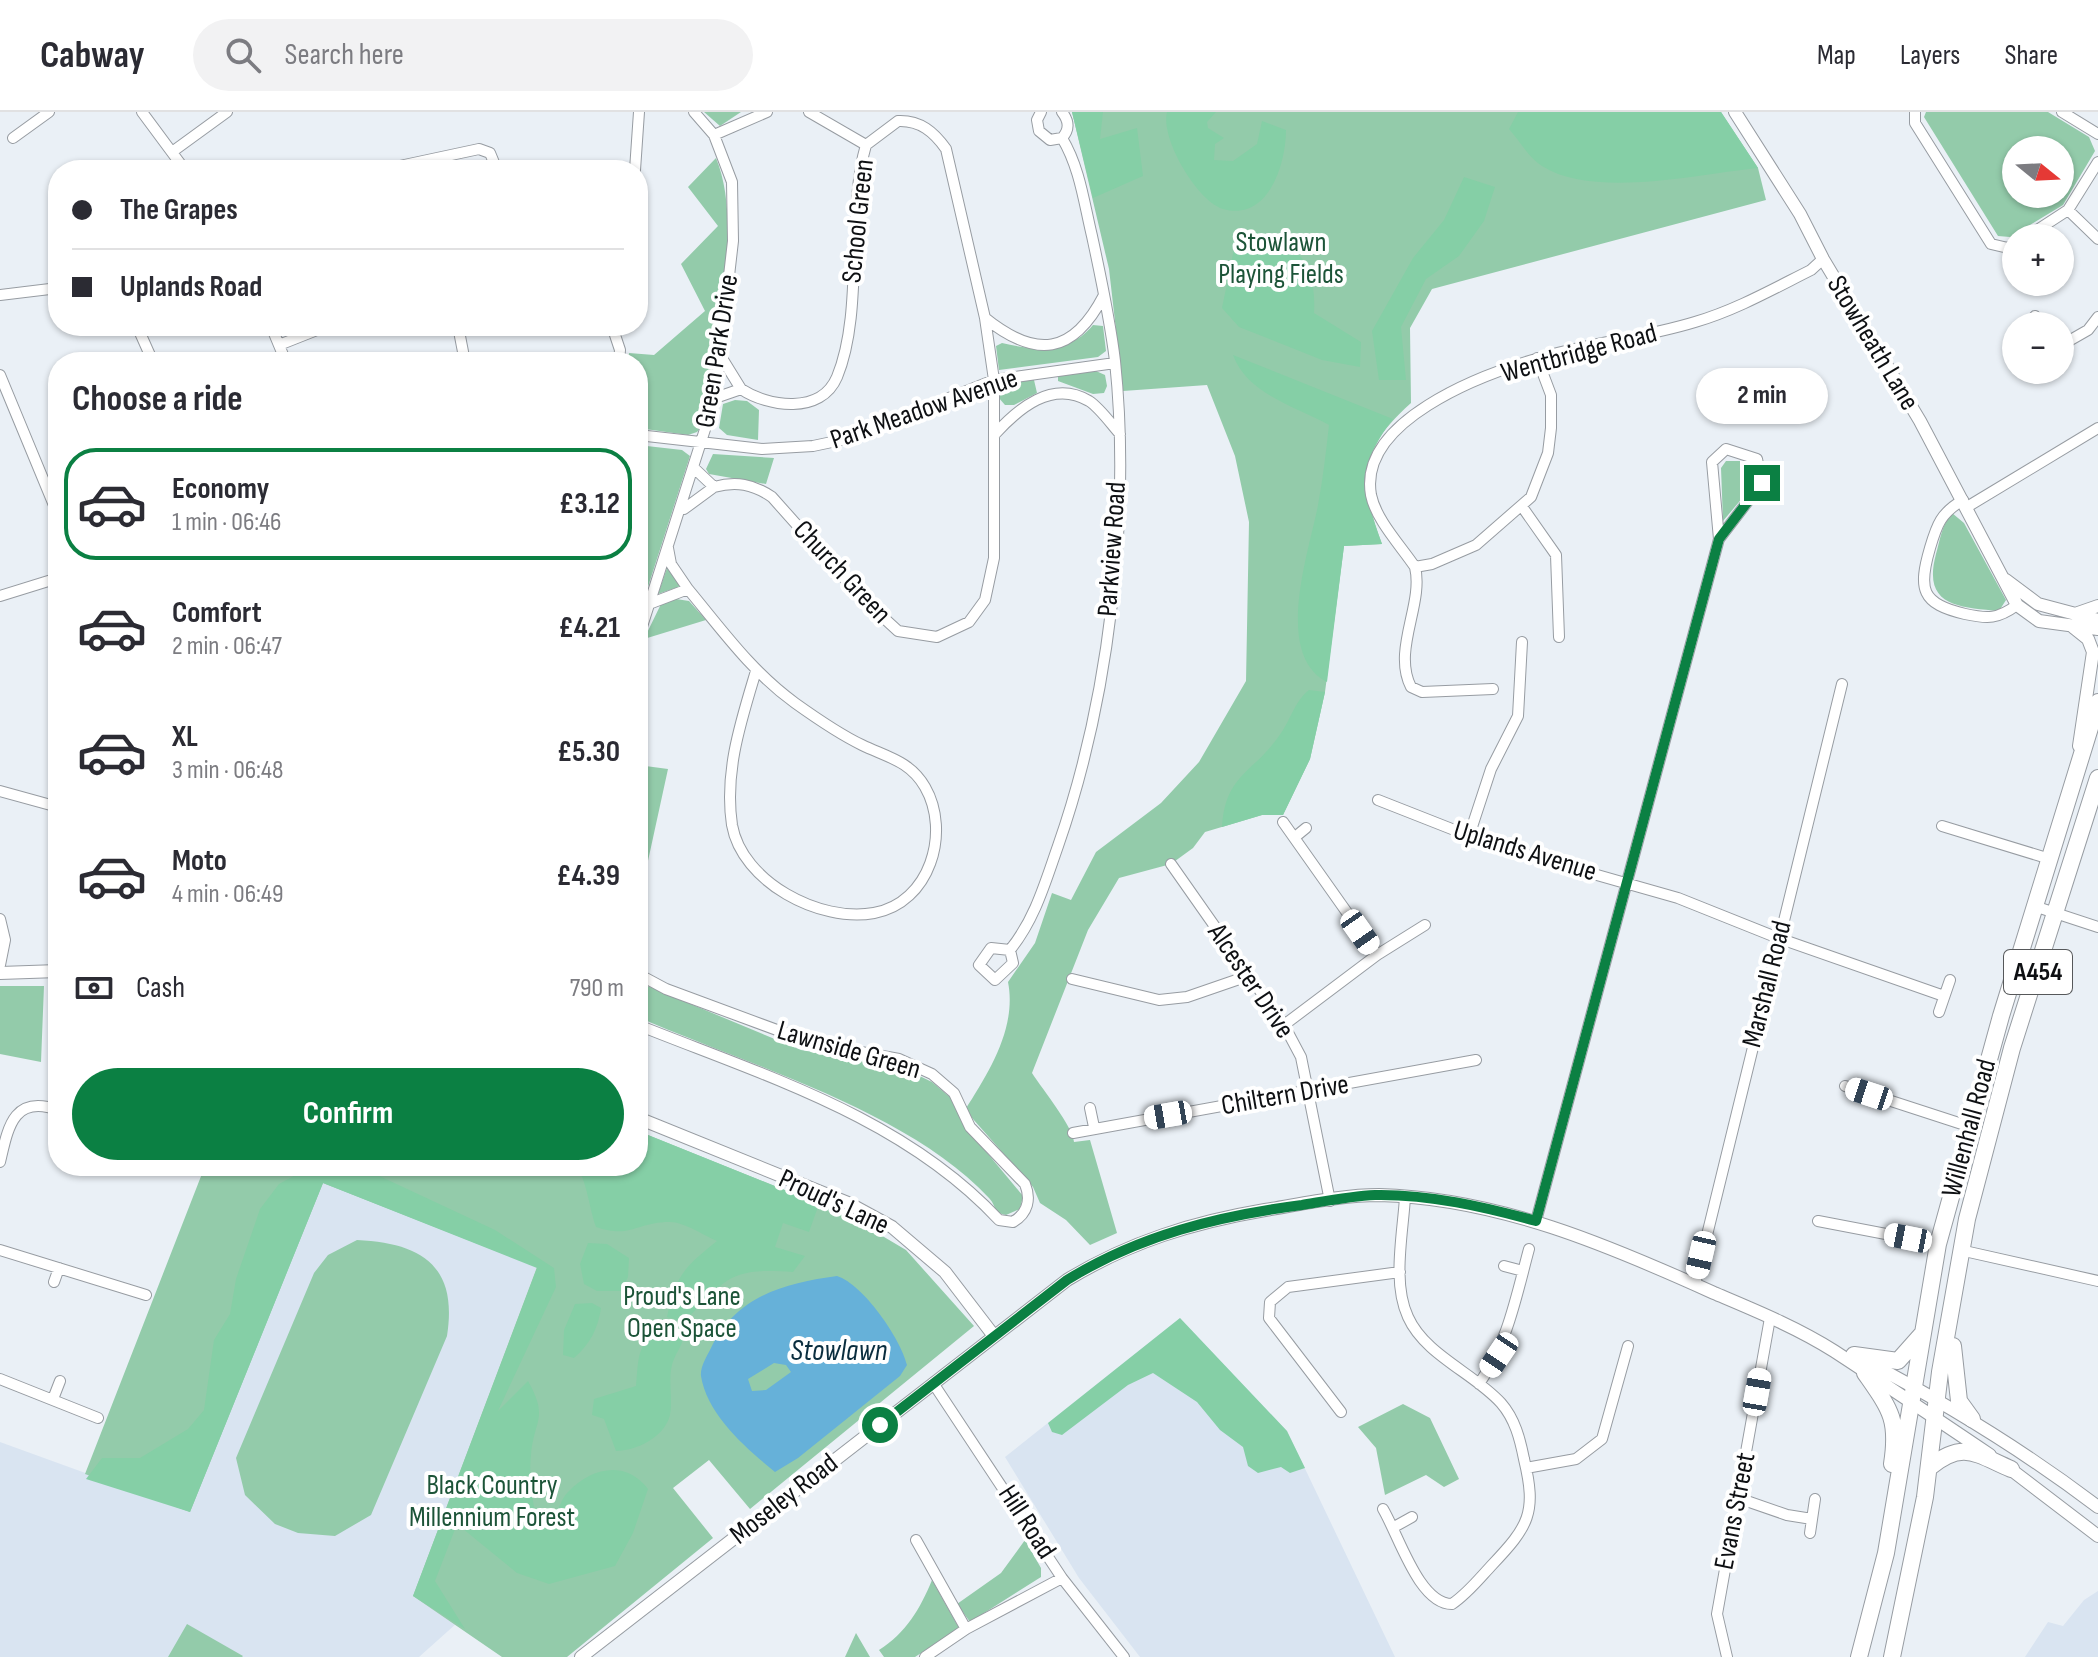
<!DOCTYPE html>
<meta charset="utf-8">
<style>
body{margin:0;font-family:"Sofia Sans Condensed",sans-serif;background:#f2f2f3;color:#2b2b33;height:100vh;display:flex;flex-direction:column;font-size:30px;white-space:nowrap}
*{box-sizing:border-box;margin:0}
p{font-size:26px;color:#7c7c81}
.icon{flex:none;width:44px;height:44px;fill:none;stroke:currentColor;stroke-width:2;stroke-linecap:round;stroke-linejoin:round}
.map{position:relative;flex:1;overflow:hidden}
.side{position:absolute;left:48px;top:240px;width:600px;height:824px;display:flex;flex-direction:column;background:#fff;border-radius:32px;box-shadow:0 2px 6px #0004}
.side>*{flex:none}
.top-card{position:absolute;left:48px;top:48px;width:600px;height:176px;border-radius:32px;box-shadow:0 2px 6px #0004;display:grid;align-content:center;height:176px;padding:0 24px;background:#fff}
.needle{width:52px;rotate:108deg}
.controls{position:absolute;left:2002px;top:24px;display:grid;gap:16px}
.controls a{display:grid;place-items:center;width:72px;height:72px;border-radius:50%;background:#fff;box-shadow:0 2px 6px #0004;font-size:40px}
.end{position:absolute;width:36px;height:36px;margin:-18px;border:10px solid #0b8043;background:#fff;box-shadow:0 0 0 4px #fff}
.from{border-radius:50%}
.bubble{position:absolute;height:56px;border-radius:28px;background:#fff;box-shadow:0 2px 6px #0004;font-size:26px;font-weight:700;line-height:56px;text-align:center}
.car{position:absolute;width:24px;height:48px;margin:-24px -12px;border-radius:10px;box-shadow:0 0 6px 2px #0007;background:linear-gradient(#fff 24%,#345 0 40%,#fff 0 76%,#345 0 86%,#fff 0)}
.top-card b{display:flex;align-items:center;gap:28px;height:76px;font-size:30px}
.top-card b+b{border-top:2px solid #e1e1e2}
.top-card i{width:20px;height:20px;background:#2b2b33}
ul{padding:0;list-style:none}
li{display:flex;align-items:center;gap:24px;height:112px;margin:0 16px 12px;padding:0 8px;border:4px solid transparent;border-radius:32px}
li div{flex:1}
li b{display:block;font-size:30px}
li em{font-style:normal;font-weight:700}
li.selected{border-color:#0b8043}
li>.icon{width:72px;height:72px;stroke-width:1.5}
h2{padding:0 24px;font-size:36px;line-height:96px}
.pay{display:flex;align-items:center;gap:20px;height:88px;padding:0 24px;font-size:30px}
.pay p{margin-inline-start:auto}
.primary-button{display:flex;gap:16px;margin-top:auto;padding:16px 24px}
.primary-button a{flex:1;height:92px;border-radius:48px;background:#0b8043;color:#fff;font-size:32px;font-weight:700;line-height:92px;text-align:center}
header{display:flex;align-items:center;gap:48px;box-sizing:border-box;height:112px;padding:0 40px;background:#fff;border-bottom:2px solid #e1e1e2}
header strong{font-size:38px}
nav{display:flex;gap:44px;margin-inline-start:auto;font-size:28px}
.search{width:560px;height:72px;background:#f2f2f3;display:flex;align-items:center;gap:20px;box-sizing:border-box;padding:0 28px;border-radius:44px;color:#7c7c81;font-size:30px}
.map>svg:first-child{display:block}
.built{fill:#d9e4f1}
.green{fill:#93cbaa;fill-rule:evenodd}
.forest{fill:#85cfa6}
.water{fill:#66b1d9;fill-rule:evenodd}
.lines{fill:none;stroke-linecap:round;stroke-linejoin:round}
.minor-casing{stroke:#979ca2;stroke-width:12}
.tertiary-casing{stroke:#979ca2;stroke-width:14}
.trunk-casing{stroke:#979ca2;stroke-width:18}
.minor{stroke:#fff;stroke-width:10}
.tertiary{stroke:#fff;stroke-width:12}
.trunk{stroke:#fff;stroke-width:16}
.route{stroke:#0b8043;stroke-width:10}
.labels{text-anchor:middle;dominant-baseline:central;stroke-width:8;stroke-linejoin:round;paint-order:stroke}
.shield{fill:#fff;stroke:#56585a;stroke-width:2}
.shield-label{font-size:26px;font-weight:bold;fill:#0e1013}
.street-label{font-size:28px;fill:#0e1013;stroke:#fff}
.park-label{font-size:28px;fill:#1c5438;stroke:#fff}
.water-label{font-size:30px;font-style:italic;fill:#0a2d3e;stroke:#fff}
</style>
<header>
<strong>Cabway</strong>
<div class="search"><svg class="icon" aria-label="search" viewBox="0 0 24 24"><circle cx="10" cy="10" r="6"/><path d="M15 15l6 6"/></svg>Search here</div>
<nav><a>Map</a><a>Layers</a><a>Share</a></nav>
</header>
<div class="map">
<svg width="2098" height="1545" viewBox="0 0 2098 1545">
<rect width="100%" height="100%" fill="#eaf0f6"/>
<path class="built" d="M 323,1070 L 537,1155 L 413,1484 L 457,1511 L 419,1545 L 0,1545 L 0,1330 L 190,1399 Z
M 1180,1206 L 1287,1319 L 1395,1545 L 1140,1545 L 1079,1466 L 1005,1345 Z
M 2098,1479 L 2098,1545 L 2025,1545 L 2048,1510 L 2063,1514 L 2084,1488 Z"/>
<path class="green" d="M 704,0 L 741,0 L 720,14 Z
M 1072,0 L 1721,0 L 1758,56 L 1766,88 L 1432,177 L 1410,216 L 1411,291 C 1357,340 1358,367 1382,432 L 1344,434 L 1325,580 L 1310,647 L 1283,703 L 1262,703 L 1205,720 L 1193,736 L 1171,752 L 1119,766 L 1088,818 L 1032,961 C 1043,978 1073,1015 1074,1030 L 1090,1028 L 1117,1121 L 1090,1133 L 1066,1108 L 1040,1091 L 1033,1075 L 965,998 C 989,960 1017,916 1008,870 L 1035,831 L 1052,781 L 1071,788 L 1096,740 L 1161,691 L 1199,650 L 1246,569 L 1249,410 L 1235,344 L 1207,273 L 1123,279 L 1109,157 Z
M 1926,0 L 2048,0 L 2089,25 L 2095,39 L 2063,93 L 2010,125 L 1998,124 L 1924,5 ZM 2016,38 L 2060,38 L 2060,82 L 2016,82 Z
M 716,46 C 745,116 713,238 702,314 L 697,320 L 688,323 L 638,316 L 638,250 L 628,250 L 629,241 L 654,243 L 705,199 L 681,152 L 718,114 L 688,75 Z
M 1093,213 L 1103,214 L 1106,239 L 1098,245 L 999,258 L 996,234 L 1002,231 C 1035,239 1069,242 1093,213 Z
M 1096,259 L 1105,263 L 1107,274 L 1104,281 L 1093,282 L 1058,269 L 1058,263 Z
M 1025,268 L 1034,268 L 1037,281 L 1014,293 L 1005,293 L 998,285 L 1004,273 Z
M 735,288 L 747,289 L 759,298 L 758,328 L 727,323 L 719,316 L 723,292 Z
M 638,333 L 682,338 L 690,344 L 638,506 Z
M 713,342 L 774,346 L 766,372 L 709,362 L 706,357 Z
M 1726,349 L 1745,349 L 1758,361 L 1755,371 L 1723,409 L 1721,356 Z
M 1952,401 L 1964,411 L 2006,488 L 1999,499 C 1958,495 1922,494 1936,442 C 1940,428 1942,412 1952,401 Z
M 667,456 L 681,474 L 658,482 Z
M 676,487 L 689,489 L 706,508 L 644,527 L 661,492 Z
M 638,653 L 668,657 L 646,758 L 638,758 Z
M 638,870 L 801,938 L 901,955 L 932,970 L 951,986 L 964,1013 L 1023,1084 L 1020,1097 L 1006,1103 L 998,1101 C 994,1096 994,1091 989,1086 C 907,998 747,953 638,905 Z
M 0,874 L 44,874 L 41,950 L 0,942 Z
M 638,1019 L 847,1103 L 906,1138 L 974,1214 L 750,1397 L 709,1348 L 673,1376 L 713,1426 L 567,1545 L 502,1545 L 413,1484 L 537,1155 L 323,1071 L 190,1400 L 85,1362 L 205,1054 L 638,1054 Z
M 357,1128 C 422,1131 458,1154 447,1224 L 371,1403 L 335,1424 L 298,1421 L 275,1412 L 245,1383 L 236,1346 L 314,1161 L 328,1143 Z
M 1403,1292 L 1430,1306 L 1459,1367 L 1444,1375 L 1426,1363 L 1385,1383 L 1376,1336 L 1358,1315 Z
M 1025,1428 L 1041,1456 L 1041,1465 L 970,1510 L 957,1492 L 1001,1461 Z
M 932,1468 L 959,1516 L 915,1545 L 884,1545 L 879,1538 C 906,1521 920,1497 932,1468 Z
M 187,1512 L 243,1544 L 242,1545 L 168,1545 Z
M 856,1521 L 870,1545 L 845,1545 Z"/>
<path class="forest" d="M 1072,0 L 1103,0 L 1100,27 L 1137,16 L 1143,64 L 1093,86 Z
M 1167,0 L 1216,0 L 1207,10 L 1208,16 L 1224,26 L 1215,32 L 1214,48 L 1233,49 L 1257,32 L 1262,9 L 1286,18 C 1286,51 1269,110 1223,97 C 1197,89 1160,26 1167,0 Z
M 1518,0 L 1721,0 L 1758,56 C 1699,62 1593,87 1542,54 C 1529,46 1519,28 1509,17 Z
M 1464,65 L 1495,75 L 1484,109 L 1459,144 L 1426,167 L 1401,215 L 1406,268 L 1379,268 L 1372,219 L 1413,146 L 1444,108 Z
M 1249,119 C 1297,126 1317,153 1314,201 L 1361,230 L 1360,255 L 1322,248 L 1239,215 L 1222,196 L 1234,137 Z
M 1233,243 L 1393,307 C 1356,355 1363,379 1382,432 L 1344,434 L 1327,570 C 1273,542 1309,440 1318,393 C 1323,366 1326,340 1329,313 C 1295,294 1247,282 1233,243 Z
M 1309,578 L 1325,580 L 1310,647 L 1283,703 L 1262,703 L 1222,715 C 1225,663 1253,661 1279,624 C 1291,608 1294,590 1309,578 Z
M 638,1019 L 819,1092 L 809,1120 L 783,1111 L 775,1135 L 805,1144 L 793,1160 C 729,1155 726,1167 684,1210 L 667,1205 C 676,1162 685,1155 717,1129 C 703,1123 684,1110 670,1110 C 636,1110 631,1127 596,1115 C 589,1096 587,1068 576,1054 L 638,1054 Z
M 312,1054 L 358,1054 L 495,1118 L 554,1156 L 556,1175 L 498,1299 L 528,1269 C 549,1306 534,1308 531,1343 C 529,1361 531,1378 534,1395 L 554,1408 C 558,1399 561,1387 568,1380 C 592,1355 626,1348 648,1377 L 633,1421 L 615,1454 L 549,1472 L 517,1461 L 457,1412 L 435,1469 L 465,1517 L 413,1484 L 537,1156 L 323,1071 L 190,1400 L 86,1367 L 102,1346 L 140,1346 L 188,1317 L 204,1298 L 214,1228 L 230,1202 L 236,1167 L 260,1097 L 279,1072 Z
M 588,1131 L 607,1132 L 629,1146 L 628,1165 L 621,1179 L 597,1179 L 584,1172 L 580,1152 Z
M 592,1191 L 601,1196 C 598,1217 590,1232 574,1246 L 563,1243 L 564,1218 L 575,1192 Z
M 1180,1206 L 1287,1319 L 1305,1356 L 1290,1361 L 1281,1355 L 1258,1361 L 1248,1354 L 1243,1335 L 1220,1318 L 1197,1290 L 1153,1261 L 1128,1273 L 1062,1323 L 1052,1320 L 1048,1311 Z
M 667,1215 L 685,1218 C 683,1235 676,1239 672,1253 C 668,1269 673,1287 670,1303 C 665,1325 636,1339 616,1339 L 604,1307 L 592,1303 L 594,1287 L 636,1274 C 639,1244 636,1229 667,1215 Z"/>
<path class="water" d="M 837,1164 C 863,1172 901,1227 907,1253 L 900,1264 L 798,1346 L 775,1360 C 747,1337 707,1303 701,1264 C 700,1255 707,1244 711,1236 C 736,1184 785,1171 837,1164 ZM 774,1251 L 786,1253 L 791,1260 L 766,1278 L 752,1279 L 748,1267 Z"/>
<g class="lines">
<g class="minor-casing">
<path id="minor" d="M 142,0 L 185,58
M 809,0 L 866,33
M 1041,0 L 1037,8 L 1039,19 L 1050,28 L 1062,26
M 1915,0 L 1915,11 L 1991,132 L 2008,136 L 2016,131
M 2062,0 L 2098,22
M 714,23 L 767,0
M 13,26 L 49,0
M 1062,26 C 1070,17 1069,9 1062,0
M 172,40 L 227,0
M 381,58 L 479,37 L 490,41 L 497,58
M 635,58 L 639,0
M 2068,98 L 2098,127
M 2025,126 L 2068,98 L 2098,50
M 0,183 L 58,176
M 2035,204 L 2042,214
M 985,206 C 1036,247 1073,243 1104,183
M 137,214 L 153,250
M 271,214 L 286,250
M 458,214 L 465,250
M 612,214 L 620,238 L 619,250
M 279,233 L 327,214
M 2060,234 L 2088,218 L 2098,205
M 720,243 L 741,277
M 0,263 L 58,403
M 995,322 C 1018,297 1052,267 1089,289 C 1100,296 1111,312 1120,322
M 638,323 L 762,337 L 813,334 L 846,327 L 994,268 L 1115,251
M 695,357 L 714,375 C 736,369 753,372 772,385 L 861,485 L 898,519 L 937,525 L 969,510 L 985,488 L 994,446 L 994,268 L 985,206 L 946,37 C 934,20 920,8 898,9 L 866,33 C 846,101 864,200 837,265 C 821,303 768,295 741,277 L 715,286
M 1963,388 C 1941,401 1937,412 1930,436 C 1918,477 1921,492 1965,502 C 1988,507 1998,507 2017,493
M 1967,395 L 2098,316
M 1523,396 L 1556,443 L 1559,525
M 684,397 L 714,375
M 668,436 L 671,452 L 688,477
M 1415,455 C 1401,434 1376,408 1371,383 C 1358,309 1481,263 1536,247 C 1588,231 1643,226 1695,210 C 1736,198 1773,177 1811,158 L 1823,147
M 0,484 L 58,466
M 649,492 L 688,477 C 722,518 752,560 795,591 C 816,606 839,622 862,633 C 887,645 910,649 925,675 C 951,720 930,791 874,801 C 820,811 742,770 732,713 C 724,660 741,609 756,559
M 638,527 L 715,286 L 733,129 L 732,70 L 714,23 L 694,0
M 1493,577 L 1422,580 L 1411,575 C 1392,538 1424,492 1415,455 L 1432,452 L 1476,433 L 1531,385 L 1548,341 L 1551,316 L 1551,283 L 1537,246
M 54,578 L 58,577
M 0,679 L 58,695
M 1378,688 L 1495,734 L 1678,786 L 1778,826 L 1944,884
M 1283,710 L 1377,843
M 1942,714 L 2050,747
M 1469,724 L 1491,657 L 1518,604 L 1522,530
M 1295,725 L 1306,716
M 1171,752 L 1284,913 L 1301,945 L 1330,1089
M 2034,794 L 2098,815
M 0,807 L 5,828 L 0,853
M 1010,838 L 1013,851 L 995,868 L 979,853 L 991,836 L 1010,838 C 1035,807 1045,771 1058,734 C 1109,588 1131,403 1115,249 C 1110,207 1101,166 1092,124 C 1084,91 1080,56 1062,26
M 638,862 L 666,877 L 812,931 L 899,947 L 932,962 L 954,981 L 970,1015 L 1025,1072 C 1031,1087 1028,1101 1013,1110 L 999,1108 C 903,1005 765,964 638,913
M 1072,867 L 1159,888 L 1187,885 L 1248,864
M 1939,900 L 1950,868
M 1284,913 L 1377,843 L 1425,813
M 1845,974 L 1968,1014
M 1090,996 L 1094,1015
M 1073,1021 L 1476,948
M 0,1050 C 8,1016 13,982 58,998
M 1536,1109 L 1719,427 L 1762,371 L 1757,347 L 1726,337 L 1712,350 L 1719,427
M 1818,1109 L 1938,1132
M 0,1138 L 146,1183
M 1960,1138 L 2098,1169
M 1504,1154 L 1523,1159
M 54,1170 L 59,1156
M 1695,1172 L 1842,572
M 0,1267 L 98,1306
M 933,1271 L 1062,1466 L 1124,1545
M 1479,1272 C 1508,1230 1516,1185 1529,1137
M 53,1287 L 60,1269
M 1341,1300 L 1269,1206 L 1270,1190 L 1288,1175 L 1400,1160
M 1526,1356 L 1576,1347 L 1602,1327 L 1628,1234
M 1738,1386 L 1787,1403 L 1812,1407
M 1383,1397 C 1399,1424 1419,1492 1452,1492 C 1467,1482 1479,1467 1491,1454 C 1529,1414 1537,1401 1524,1347 C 1520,1327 1515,1307 1501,1291 C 1474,1261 1425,1243 1408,1205 C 1392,1171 1403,1121 1405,1085
M 1394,1415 L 1412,1405
M 1810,1421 L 1815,1387
M 916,1428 L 966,1517
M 925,1545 L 966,1517 L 1062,1466
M 1727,1545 L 1717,1502 L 1770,1206"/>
</g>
<g class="tertiary-casing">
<path id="tertiary" d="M 1735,0 L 1800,102 L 1823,147 L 1920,309 L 2017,493 L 2039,509 L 2098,517
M 2006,468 L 2038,492 L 2098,508
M 2075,502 L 2098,494
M 2073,515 L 2088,527 L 2093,540 L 2079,634
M 0,861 L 58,859
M 638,1006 L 848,1091 L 892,1115 L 945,1160 L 994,1224
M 1860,1246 C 1944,1290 2023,1338 2098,1395
M 2005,1353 L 2098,1424
M 581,1545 L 1067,1168 C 1129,1130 1194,1110 1265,1098 C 1302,1092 1342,1083 1379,1083 C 1498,1086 1608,1133 1714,1181 C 1754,1198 1796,1215 1834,1239 C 1886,1273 1938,1308 1990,1343"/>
</g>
<g class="trunk-casing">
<path id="trunk" d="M 1953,1234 L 1959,1289 L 1972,1307
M 1854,1243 L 1898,1249 L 1922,1222
M 1865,1261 C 1890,1297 1899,1307 1892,1352
M 1930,1355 C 1963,1328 1976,1342 2011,1357
M 1859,1545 L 1886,1441 L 1938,1132 L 2001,904 L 2098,590
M 1892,1545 L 1925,1385 L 1940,1260 L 1967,1107 L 2012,936 L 2098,666"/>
</g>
<use href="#minor" class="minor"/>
<use href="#tertiary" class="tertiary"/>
<use href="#trunk" class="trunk"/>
</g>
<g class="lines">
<path class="route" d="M 880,1313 L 1067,1168 C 1140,1123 1218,1104 1302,1093 C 1326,1089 1351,1084 1375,1083 C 1429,1082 1485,1095 1536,1109 L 1719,427 L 1762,371"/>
</g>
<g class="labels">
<rect class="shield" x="2004" y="838" width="68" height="44" rx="6"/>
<g class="shield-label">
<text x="2038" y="860">A454</text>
</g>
<g class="street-label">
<text transform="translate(858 109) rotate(-84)">School Green</text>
<text transform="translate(1873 231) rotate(59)">Stowheath Lane</text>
<text transform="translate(717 239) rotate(-81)">Green Park Drive</text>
<text transform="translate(1579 241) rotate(-15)">Wentbridge Road</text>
<text transform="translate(924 297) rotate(-19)">Park Meadow Avenue</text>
<text transform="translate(1112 437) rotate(-86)">Parkview Road</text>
<text transform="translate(842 460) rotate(47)">Church Green</text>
<text transform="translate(1525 739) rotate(17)">Uplands Avenue</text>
<text transform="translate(1251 869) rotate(56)">Alcester Drive</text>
<text transform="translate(1767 872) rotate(-76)">Marshall Road</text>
<text transform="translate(849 938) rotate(16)">Lawnside Green</text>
<text transform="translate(1285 983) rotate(-10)">Chiltern Drive</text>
<text transform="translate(1969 1016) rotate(-75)">Willenhall Road</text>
<text transform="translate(834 1090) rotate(25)">Proud's Lane</text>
<text transform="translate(784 1387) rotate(-38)">Moseley Road</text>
<text transform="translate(1735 1399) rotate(-79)">Evans Street</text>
<text transform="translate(1027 1410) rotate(57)">Hill Road</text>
</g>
<g class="park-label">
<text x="1281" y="130">Stowlawn<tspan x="1281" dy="32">Playing Fields</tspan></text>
<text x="682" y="1184">Proud's Lane<tspan x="682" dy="32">Open Space</tspan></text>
<text x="492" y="1373">Black Country<tspan x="492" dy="32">Millennium Forest</tspan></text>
</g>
<g class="water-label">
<text x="839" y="1239">Stowlawn</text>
</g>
</g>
</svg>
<div class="controls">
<a><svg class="needle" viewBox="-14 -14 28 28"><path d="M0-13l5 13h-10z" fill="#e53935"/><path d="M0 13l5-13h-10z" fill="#7c7c81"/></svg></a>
<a>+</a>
<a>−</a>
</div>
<i class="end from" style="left:880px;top:1313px"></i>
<i class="end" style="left:1762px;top:371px"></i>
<div class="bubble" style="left:1696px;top:256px;width:132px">2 min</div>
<i class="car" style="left:1360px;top:820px;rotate:145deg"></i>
<i class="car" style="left:1869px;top:982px;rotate:288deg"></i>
<i class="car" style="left:1168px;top:1003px;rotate:260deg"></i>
<i class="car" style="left:1908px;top:1126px;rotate:281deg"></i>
<i class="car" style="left:1701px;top:1143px;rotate:193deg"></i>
<i class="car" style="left:1499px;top:1243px;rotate:214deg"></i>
<i class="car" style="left:1757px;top:1280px;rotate:10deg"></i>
<div class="top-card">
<b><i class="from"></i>The Grapes</b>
<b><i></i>Uplands Road</b>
</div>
<section class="side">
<h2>Choose a ride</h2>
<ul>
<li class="selected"><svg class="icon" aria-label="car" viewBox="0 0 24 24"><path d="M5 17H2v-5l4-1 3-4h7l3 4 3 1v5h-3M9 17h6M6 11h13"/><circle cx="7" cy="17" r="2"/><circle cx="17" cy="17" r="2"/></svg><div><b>Economy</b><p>1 min · 06:46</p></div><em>£3.12</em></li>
<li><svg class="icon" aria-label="car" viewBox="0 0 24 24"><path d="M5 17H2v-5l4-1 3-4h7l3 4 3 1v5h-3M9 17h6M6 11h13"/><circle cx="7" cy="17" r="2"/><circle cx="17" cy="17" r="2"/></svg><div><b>Comfort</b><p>2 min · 06:47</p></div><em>£4.21</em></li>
<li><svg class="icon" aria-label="car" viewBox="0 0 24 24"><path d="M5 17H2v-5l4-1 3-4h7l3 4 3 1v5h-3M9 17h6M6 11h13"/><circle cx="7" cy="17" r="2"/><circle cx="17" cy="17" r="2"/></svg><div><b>XL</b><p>3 min · 06:48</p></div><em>£5.30</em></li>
<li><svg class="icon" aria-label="car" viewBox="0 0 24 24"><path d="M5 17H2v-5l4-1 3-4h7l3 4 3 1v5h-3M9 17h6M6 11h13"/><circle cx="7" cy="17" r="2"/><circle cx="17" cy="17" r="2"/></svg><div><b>Moto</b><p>4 min · 06:49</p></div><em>£4.39</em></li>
</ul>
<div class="pay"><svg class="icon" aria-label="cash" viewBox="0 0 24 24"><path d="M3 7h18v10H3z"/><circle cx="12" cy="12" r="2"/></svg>Cash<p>790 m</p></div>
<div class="primary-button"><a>Confirm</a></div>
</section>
</div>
